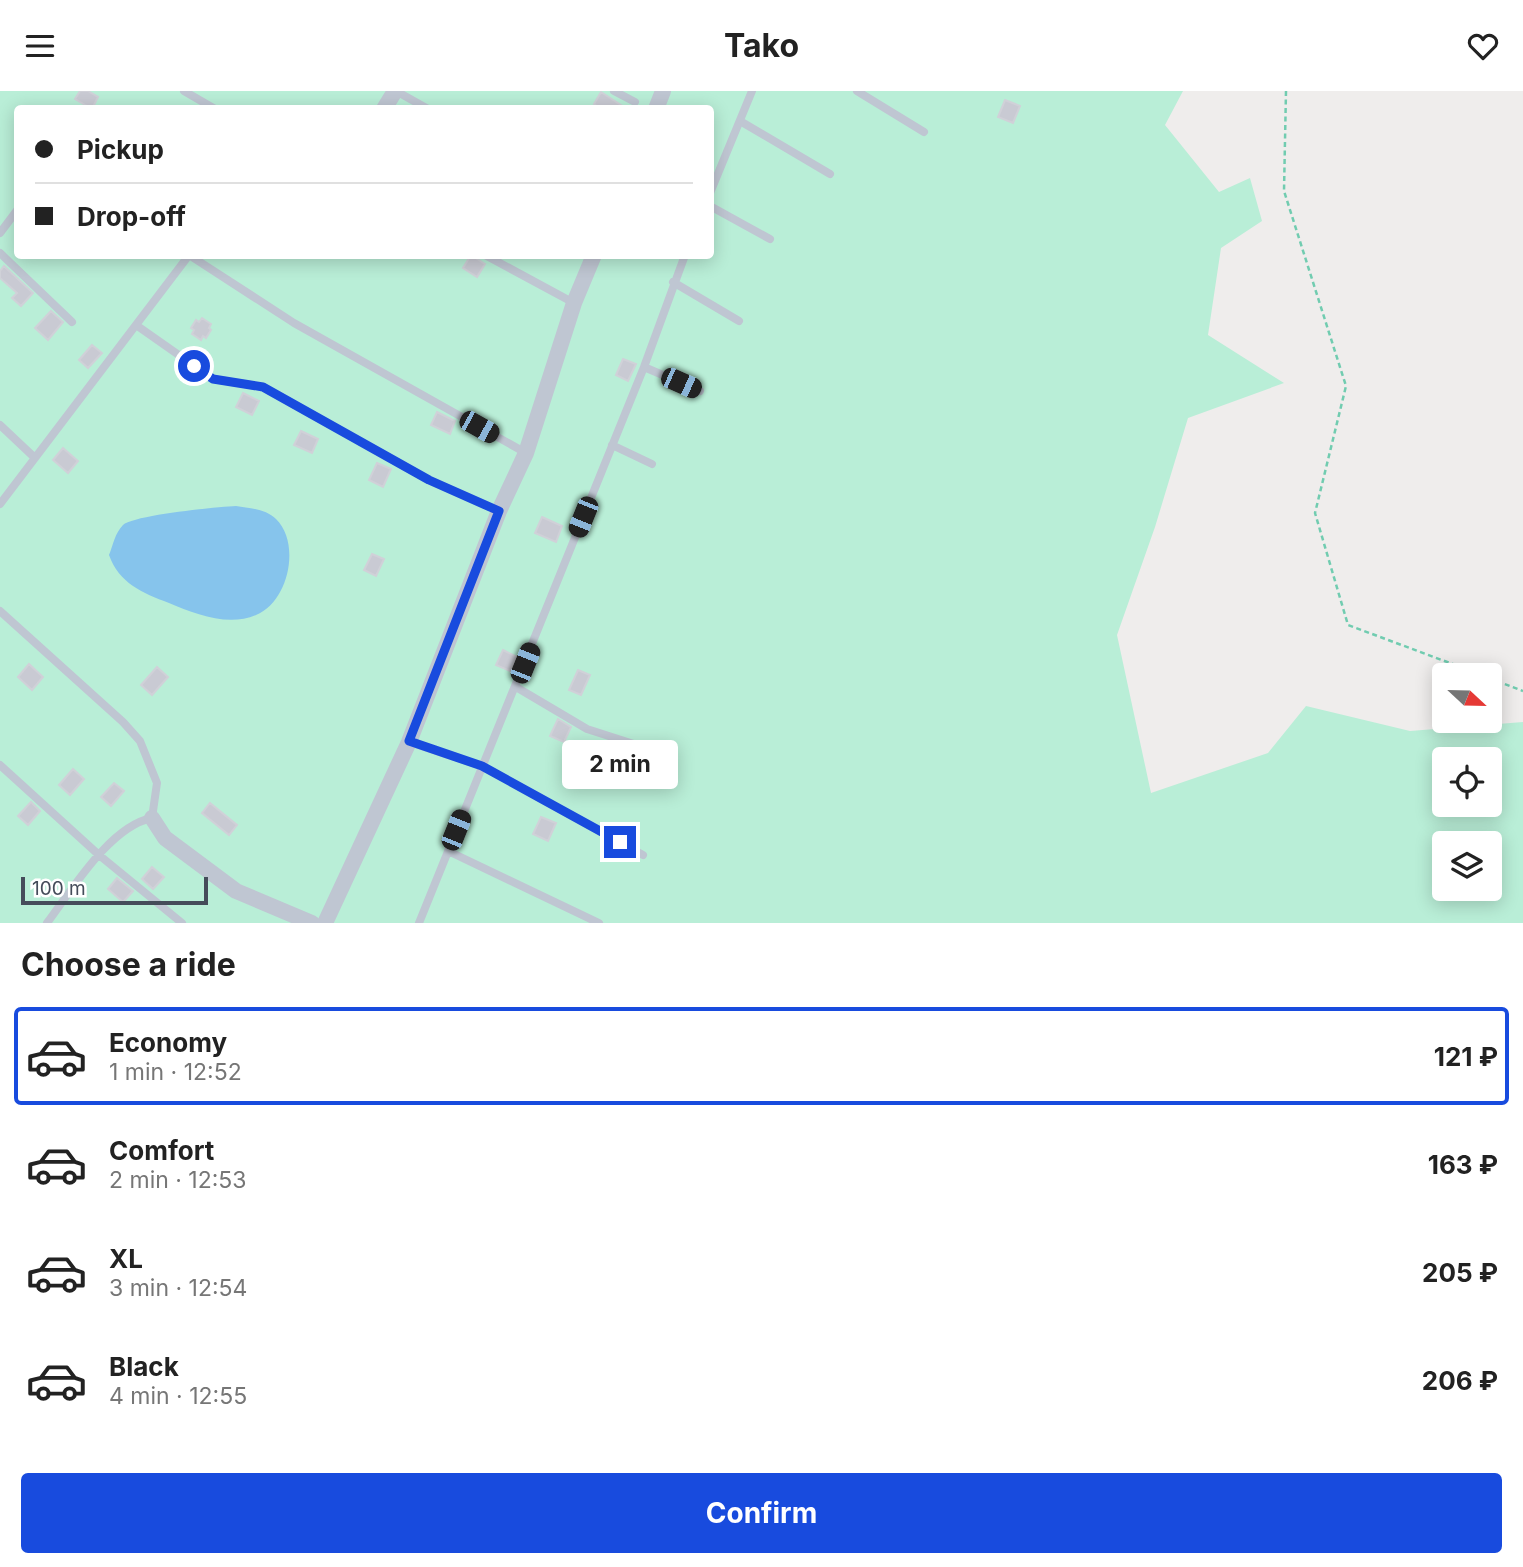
<!DOCTYPE html>
<meta charset="utf-8">
<style>
body{margin:0;font-family:Inter,sans-serif;background:#f2f2f2;color:#222;height:100vh;display:flex;flex-direction:column;font-size:26px;white-space:nowrap}
*{box-sizing:border-box;margin:0}
p{font-size:23px;color:#767676}
.icon{flex:none;width:38px;height:38px;fill:none;stroke:currentColor;stroke-width:2;stroke-linecap:round;stroke-linejoin:round}
.map{position:relative;height:832px;overflow:hidden}
.drawer{display:flex;flex-direction:column;background:#fff;flex:1}
.drawer>*{flex:none}
.guide{position:absolute;left:14px;top:14px;width:700px;height:154px;border-radius:7px;box-shadow:0 4px 18px #0003;display:grid;align-content:center;height:154px;padding:0 21px;background:#fff}
.needle{width:46px;rotate:112deg}
.controls{position:absolute;left:1432px;top:572px;display:grid;gap:14px}
.controls a{display:grid;place-items:center;width:70px;height:70px;border-radius:7px;background:#fff;box-shadow:0 4px 18px #0003;font-size:35px}
.scale{position:absolute;left:21px;bottom:18px;width:187px;box-sizing:border-box;padding-left:7px;border:4px solid #454c5a;border-top:0;font-size:19px;line-height:24px;white-space:nowrap;color:#454c5a;-webkit-text-stroke:5px #fff;paint-order:stroke}
.end{position:absolute;width:32px;height:32px;margin:-16px;border:9px solid #184bde;background:#fff;box-shadow:0 0 0 4px #fff}
.from{border-radius:50%}
.bubble{position:absolute;height:49px;border-radius:7px;background:#fff;box-shadow:0 4px 18px #0003;font-size:23px;font-weight:700;line-height:49px;text-align:center}
.car{position:absolute;width:21px;height:42px;margin:-21px -10px;border-radius:9px;box-shadow:0 0 5px 2px #0007;background:linear-gradient(#222 24%,#8ab4d8 0 40%,#222 0 76%,#8ab4d8 0 86%,#222 0)}
.guide b{display:flex;align-items:center;gap:24px;height:66px;font-size:26px}
.guide b+b{border-top:2px solid #e0e0e0}
.guide i{width:18px;height:18px;background:#222}
ul{padding:0;list-style:none}
li{display:flex;align-items:center;gap:21px;height:98px;margin:0 14px 10px;padding:0 7px;border:4px solid transparent;border-radius:7px}
li div{flex:1}
li b{display:block;font-size:26px}
li em{font-style:normal;font-weight:700}
li.active{border-color:#184bde}
li>.icon{width:63px;height:63px;stroke-width:1.5}
h2{padding:0 21px;font-size:32px;line-height:84px}
.action{display:flex;gap:14px;margin-top:auto;padding:14px 21px}
.action a{flex:1;height:80px;border-radius:7px;background:#184bde;color:#fff;font-size:28px;font-weight:700;line-height:80px;text-align:center}
header{display:flex;justify-content:space-between;align-items:center;height:91px;padding:0 21px;background:#fff;font-size:32px;font-weight:700}
.map>svg:first-child{display:block}
.green{fill:#b9eed7;fill-rule:evenodd}
.water{fill:#86c4ec}
.building{fill:#c9cad3;stroke:#d0d1d8;stroke-width:2}
.lines{fill:none;stroke-linecap:round;stroke-linejoin:round}
.path{stroke:#71ccb0;stroke-width:2.5;stroke-dasharray:5 3.5;stroke-linecap:butt}
.lane{stroke:#bfc6d2;stroke-width:8}
.street{stroke:#bfc6d2;stroke-width:16}
.route{stroke:#184bde;stroke-width:9}
</style>
<header><svg class="icon" aria-label="menu" viewBox="0 0 24 24"><path d="M4 6h16M4 12h16M4 18h16"/></svg>Tako<svg class="icon" aria-label="heart" viewBox="0 0 24 24"><path d="M12 20l-8-8c-3-5 5-10 8-4 3-6 11-1 8 4z"/></svg></header>
<div class="map">
<svg width="1523" height="832" viewBox="0 0 1523 832">
<rect width="100%" height="100%" fill="#efedec"/>
<path class="green" d="M 0,0 L 1183,0 L 1165,34 L 1219,101 L 1250,87 L 1262,130 L 1221,157 L 1208,244 L 1284,292 L 1188,327 L 1155,436 L 1117,544 L 1151,702 L 1268,662 L 1306,615 L 1410,640 L 1523,631 L 1523,832 L 0,832 ZM 18,18 L 710,18 L 710,164 L 18,164 ZM 1444,668 L 1489,668 L 1489,714 L 1444,714 ZM 1444,752 L 1489,752 L 1489,798 L 1444,798 Z"/>
<path class="water" d="M 236,415 C 249,417 266,418 276,428 C 301,452 289,511 256,524 C 228,536 195,523 169,512 C 142,502 119,492 109,464 C 113,454 115,442 123,434 C 134,424 217,416 236,415 Z"/>
<path class="building" d="M 80,0 L 88,0 L 98,6 L 92,18 L 75,8 Z
M 601,1 L 627,18 L 600,18 L 594,13 Z
M 1005,9 L 1020,15 L 1013,32 L 998,26 Z
M 471,164 L 485,173 L 477,186 L 463,177 Z
M 4,175 L 33,202 L 21,215 L 12,207 L 17,202 L 0,187 L 0,180 Z
M 51,220 L 63,231 L 48,249 L 35,237 Z
M 202,227 L 211,233 L 209,237 L 211,239 L 206,247 L 203,245 L 201,249 L 192,243 L 194,239 L 191,237 L 196,229 L 199,231 Z
M 92,254 L 102,262 L 88,277 L 79,269 Z
M 623,268 L 636,273 L 628,290 L 616,284 Z
M 243,302 L 259,310 L 252,324 L 236,316 Z
M 437,321 L 455,330 L 450,343 L 431,334 Z
M 301,340 L 318,348 L 312,362 L 294,354 Z
M 63,357 L 78,370 L 68,382 L 53,369 Z
M 377,372 L 391,378 L 383,396 L 369,389 Z
M 542,426 L 562,435 L 556,451 L 535,442 Z
M 372,463 L 384,468 L 376,485 L 364,479 Z
M 503,559 L 517,566 L 510,580 L 496,574 Z
M 29,573 L 43,586 L 32,599 L 18,586 Z
M 157,576 L 168,586 L 152,604 L 141,594 Z
M 578,579 L 590,584 L 581,604 L 569,599 Z
M 558,628 L 571,636 L 564,651 L 550,645 Z
M 639,662 L 662,672 L 654,690 L 631,679 Z
M 73,678 L 84,688 L 70,704 L 59,694 Z
M 114,692 L 124,700 L 111,715 L 101,706 Z
M 31,711 L 40,720 L 28,734 L 18,725 Z
M 210,712 L 237,734 L 229,744 L 202,722 Z
M 541,726 L 556,732 L 548,750 L 533,743 Z
M 152,776 L 164,786 L 153,798 L 142,788 Z
M 117,787 L 133,800 L 123,811 L 108,798 Z"/>
<g class="lines">
<path class="path" d="M 1286,0 L 1284,100 L 1346,295 L 1315,422 L 1348,534 L 1482,584
M 1489,587 L 1523,600"/>
<path class="lane" d="M 184,0 L 215,18
M 396,0 L 428,18
M 614,0 L 635,11
M 857,0 L 924,41
M 740,30 L 830,83
M 710,102 L 752,0
M 710,115 L 770,148
M 0,142 L 18,118
M 0,162 L 72,231
M 485,164 L 574,212
M 673,191 L 739,230
M 136,234 L 213,288 L 263,296 L 429,389 L 499,420
M 644,276 L 700,300
M 0,334 L 35,367
M 612,354 L 652,373
M 0,413 L 189,164 L 294,232 L 526,362
M 0,520 L 123,631 L 140,650 L 157,692 L 152,727 C 110,735 72,799 47,832
M 516,596 L 587,638 L 643,656
M 409,651 L 482,675 L 643,764
M 0,674 L 99,764 L 182,832
M 448,760 L 599,832
M 419,832 L 644,276 L 685,164"/>
<path class="street" d="M 384,18 L 395,0
M 656,18 L 663,0
M 152,727 L 165,747 L 236,800 L 312,832
M 325,832 L 409,651 L 499,420 L 526,362 L 574,212 L 594,164"/>
</g>
<g class="lines">
<path class="route" d="M 194,275 L 213,288 L 263,296 L 429,389 L 499,420 L 409,650 L 482,675 L 620,751"/>
</g>
</svg>
<div class="controls">
<a><svg class="needle" viewBox="-14 -14 28 28"><path d="M0-13l5 13h-10z" fill="#e53935"/><path d="M0 13l5-13h-10z" fill="#767676"/></svg></a>
<a><svg class="icon" aria-label="locate" viewBox="0 0 24 24"><circle cx="12" cy="12" r="6"/><path d="M12 2v4M12 18v4M2 12h4M18 12h4"/></svg></a>
<a><svg class="icon" aria-label="layers" viewBox="0 0 24 24"><path d="M12 4l9 5-9 5-9-5zM3 14l9 5 9-5"/></svg></a>
</div>
<div class="scale">100 m</div>
<i class="end from" style="left:194px;top:275px"></i>
<i class="end" style="left:620px;top:751px"></i>
<div class="bubble" style="left:562px;top:649px;width:116px">2 min</div>
<i class="car" style="left:681px;top:292px;rotate:114deg"></i>
<i class="car" style="left:479px;top:336px;rotate:119deg"></i>
<i class="car" style="left:583px;top:426px;rotate:202deg"></i>
<i class="car" style="left:525px;top:572px;rotate:22deg"></i>
<i class="car" style="left:456px;top:739px;rotate:22deg"></i>
<div class="guide">
<b><i class="from"></i>Pickup</b>
<b><i></i>Drop-off</b>
</div>
</div>
<section class="drawer">
<h2>Choose a ride</h2>
<ul>
<li class="active"><svg class="icon" aria-label="car" viewBox="0 0 24 24"><path d="M5 17H2v-5l4-1 3-4h7l3 4 3 1v5h-3M9 17h6M6 11h13"/><circle cx="7" cy="17" r="2"/><circle cx="17" cy="17" r="2"/></svg><div><b>Economy</b><p>1 min · 12:52</p></div><em>121 ₽</em></li>
<li><svg class="icon" aria-label="car" viewBox="0 0 24 24"><path d="M5 17H2v-5l4-1 3-4h7l3 4 3 1v5h-3M9 17h6M6 11h13"/><circle cx="7" cy="17" r="2"/><circle cx="17" cy="17" r="2"/></svg><div><b>Comfort</b><p>2 min · 12:53</p></div><em>163 ₽</em></li>
<li><svg class="icon" aria-label="car" viewBox="0 0 24 24"><path d="M5 17H2v-5l4-1 3-4h7l3 4 3 1v5h-3M9 17h6M6 11h13"/><circle cx="7" cy="17" r="2"/><circle cx="17" cy="17" r="2"/></svg><div><b>XL</b><p>3 min · 12:54</p></div><em>205 ₽</em></li>
<li><svg class="icon" aria-label="car" viewBox="0 0 24 24"><path d="M5 17H2v-5l4-1 3-4h7l3 4 3 1v5h-3M9 17h6M6 11h13"/><circle cx="7" cy="17" r="2"/><circle cx="17" cy="17" r="2"/></svg><div><b>Black</b><p>4 min · 12:55</p></div><em>206 ₽</em></li>
</ul>
<div class="action"><a>Confirm</a></div>
</section>
